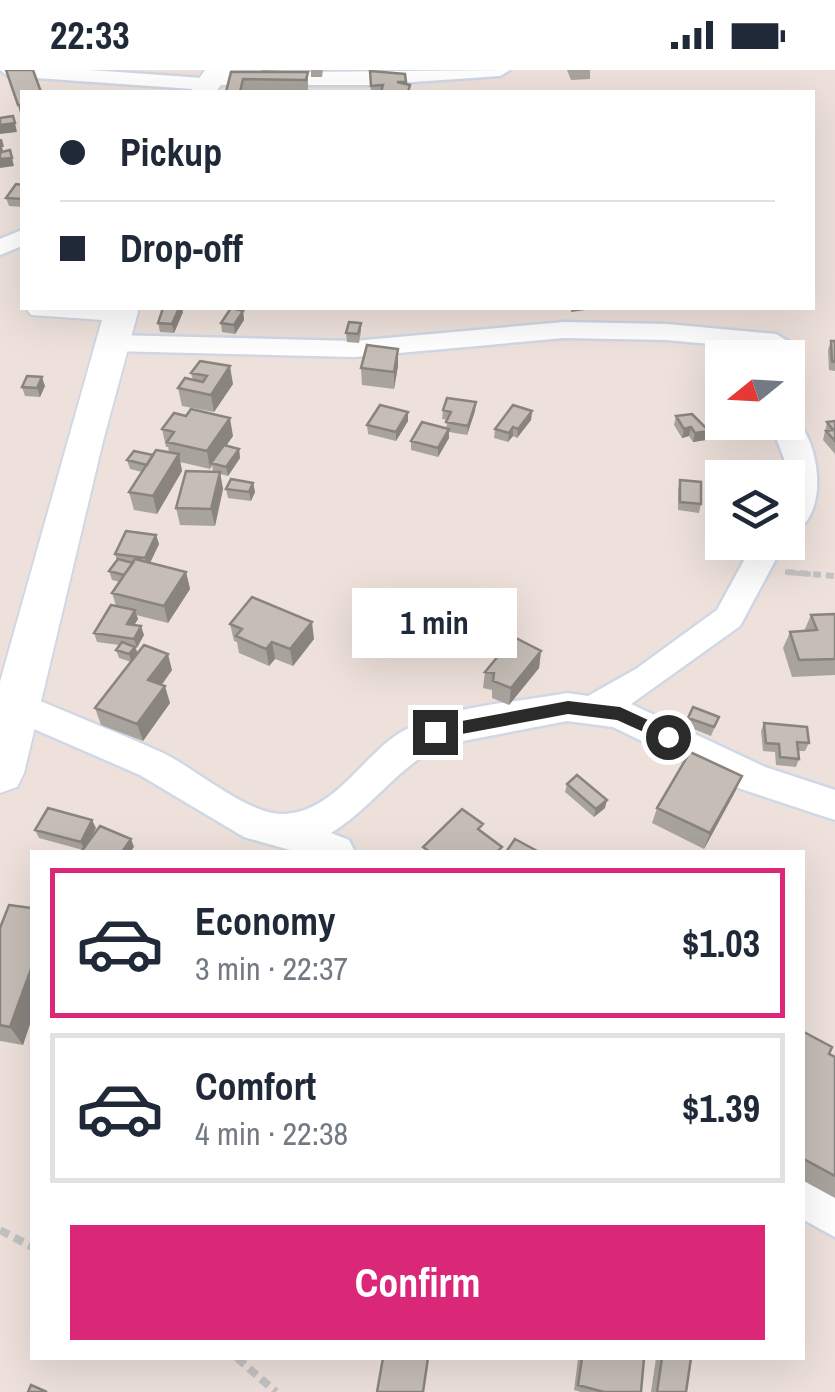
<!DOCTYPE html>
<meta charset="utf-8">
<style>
body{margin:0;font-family:"Archivo Narrow",sans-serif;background:#f2f2f3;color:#1f2937;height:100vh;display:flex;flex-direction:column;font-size:38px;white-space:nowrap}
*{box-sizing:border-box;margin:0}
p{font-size:32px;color:#747a83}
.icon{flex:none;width:55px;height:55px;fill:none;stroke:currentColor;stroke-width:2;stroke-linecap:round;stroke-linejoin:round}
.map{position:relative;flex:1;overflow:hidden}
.panel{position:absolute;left:30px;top:780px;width:775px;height:510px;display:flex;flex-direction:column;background:#fff;border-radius:0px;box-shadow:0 10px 40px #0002}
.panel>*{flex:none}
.banner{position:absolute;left:20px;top:20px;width:795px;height:220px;border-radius:0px;box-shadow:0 10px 40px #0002;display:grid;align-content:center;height:220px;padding:0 40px;background:#fff}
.needle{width:65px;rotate:252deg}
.buttons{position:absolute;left:705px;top:270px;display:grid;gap:20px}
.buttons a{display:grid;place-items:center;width:100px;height:100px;border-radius:0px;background:#fff;box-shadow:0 10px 40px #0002;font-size:50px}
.end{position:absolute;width:45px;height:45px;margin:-22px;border:12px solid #2a2a2a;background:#fff;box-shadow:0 0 0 5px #fff}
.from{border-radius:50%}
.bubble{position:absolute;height:70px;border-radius:0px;background:#fff;box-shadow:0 10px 40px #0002;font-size:32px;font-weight:700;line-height:70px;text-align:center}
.banner b{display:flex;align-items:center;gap:35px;height:95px;font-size:38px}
.banner b+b{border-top:2px solid #e0e1e3}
.banner i{width:25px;height:25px;background:#1f2937}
ul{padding:18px 0 0;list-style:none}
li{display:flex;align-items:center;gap:30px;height:150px;margin:0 20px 15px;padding:0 20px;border:5px solid #e0e1e3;border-radius:0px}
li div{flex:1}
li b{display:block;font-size:38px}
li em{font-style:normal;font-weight:700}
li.active{border-color:#db2777}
li>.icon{width:90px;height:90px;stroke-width:1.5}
.cta{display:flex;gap:20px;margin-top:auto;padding:20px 40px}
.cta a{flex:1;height:115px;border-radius:0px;background:#db2777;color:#fff;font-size:40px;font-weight:700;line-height:115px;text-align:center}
.status{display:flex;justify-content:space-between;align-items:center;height:70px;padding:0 50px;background:#fff;direction:ltr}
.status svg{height:28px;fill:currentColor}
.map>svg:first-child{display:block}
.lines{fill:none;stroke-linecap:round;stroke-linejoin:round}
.street-casing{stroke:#d0d8e5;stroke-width:5}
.secondary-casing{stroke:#d0d8e5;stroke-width:4}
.path-far2{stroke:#c3c3c3;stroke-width:5;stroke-dasharray:6 4;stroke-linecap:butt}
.path-far1{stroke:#c3c3c3;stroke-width:6;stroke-dasharray:8 5;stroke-linecap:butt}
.path{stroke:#c3c3c3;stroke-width:8;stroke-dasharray:10 6;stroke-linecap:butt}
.street{fill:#fff;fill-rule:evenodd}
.secondary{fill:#fff;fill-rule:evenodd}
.wall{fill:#a9a39d}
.shaded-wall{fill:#8a847f}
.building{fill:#c5bdb6;stroke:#8a847f;stroke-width:2.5}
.route{fill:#2a2a2a}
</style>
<div class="status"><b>22:33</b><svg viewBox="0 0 49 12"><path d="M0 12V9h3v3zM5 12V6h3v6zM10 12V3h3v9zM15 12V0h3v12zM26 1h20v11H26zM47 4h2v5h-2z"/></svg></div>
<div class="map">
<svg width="835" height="1322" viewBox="0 0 835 1322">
<rect width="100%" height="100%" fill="#eee1db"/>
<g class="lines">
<g class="street-casing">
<path id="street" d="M 0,0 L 90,0 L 202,8 L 211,3 L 510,0 L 500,6 L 370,15 L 216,15 L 207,20 L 8,6 Z
M 22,160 L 22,176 L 0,185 L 0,169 Z
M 564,252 L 667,254 L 776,264 L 789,272 L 776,280 L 667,270 L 564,268 L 354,287 L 111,281 L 98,273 L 111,265 L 354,271 Z
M 788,344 C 818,357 835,450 788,464 L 790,404 L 770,352 L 788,352 Z
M 754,472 L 785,472 L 740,556 L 631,634 L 765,697 L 835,720 L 835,750 L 741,719 L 613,657 L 567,651 L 442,675 C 399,695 372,738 331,763 L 349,770 L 355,782 L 297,782 L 244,767 L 140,705 L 4,646 L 0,638 L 4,626 L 16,622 L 28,626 C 73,645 119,663 163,683 C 196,699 249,746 285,744 C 336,741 363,684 403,661 C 450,635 515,633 567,623 L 588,626 L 636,599 L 717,540 Z
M 802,1097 L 835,1116 L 835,1167 L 802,1149 Z"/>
</g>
<g class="secondary-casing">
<path id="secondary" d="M 205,0 L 231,0 L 216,22 L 190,22 Z
M 26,238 L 139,238 L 103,371 L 24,703 L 17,717 L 0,723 L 0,612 L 102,250 L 31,245 Z"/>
</g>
<path class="path-far2" d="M 785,502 L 818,505"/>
<path class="path-far1" d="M 787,502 L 835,506"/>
<path class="path" d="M 0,1160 L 32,1177
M 237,1288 L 276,1322"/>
<use href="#street" class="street"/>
<use href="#secondary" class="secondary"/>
</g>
<path class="wall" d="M 262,0 L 308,2 L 308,22 L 226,22 L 231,2 L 262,2 Z
M 311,0 L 323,0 L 322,7 L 311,7 Z
M 567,0 L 590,0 L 590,9 L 571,10 Z
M 370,1 L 405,4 L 406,14 L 410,22 L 371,22 Z
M 22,115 L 22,137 L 9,136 L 6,128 Z
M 243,241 L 244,250 L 235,264 L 222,262 L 221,253 Z
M 183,242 L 174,263 L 160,262 L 158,253 Z
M 361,253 L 361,262 L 359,273 L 347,272 L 346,263 Z
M 831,271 L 835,271 L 835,301 L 829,300 L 828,280 Z
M 398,296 L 394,319 L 362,315 L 361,298 Z
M 191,303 L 233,314 L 214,342 L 182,336 L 178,318 L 193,310 Z
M 45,316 L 40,327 L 25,326 L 22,317 Z
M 443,340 L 475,341 L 467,365 L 449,362 L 449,368 L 438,387 L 411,380 L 411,371 L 446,358 L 448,350 L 442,349 Z
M 532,341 L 531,350 L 517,368 L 513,366 L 508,372 L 494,368 L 495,359 Z
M 676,346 L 706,370 L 693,372 L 689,366 L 682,368 L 674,355 Z
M 408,351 L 396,371 L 368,364 L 367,355 Z
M 835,351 L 835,384 L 823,370 L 827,352 Z
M 162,359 L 233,366 L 226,376 L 239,379 L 240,388 L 228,406 L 220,404 L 223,419 L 215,456 L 180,455 L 176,438 L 213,401 L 212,396 L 210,399 L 180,392 L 182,401 L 157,444 L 134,440 L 129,422 L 142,402 L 130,399 L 127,390 L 169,382 L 168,377 L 166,377 Z
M 680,410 L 701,434 L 699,443 L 678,440 L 678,420 Z
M 253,413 L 255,422 L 251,431 L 228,428 L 226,419 Z
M 156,465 L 159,474 L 150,493 L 186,502 L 190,519 L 168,553 L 136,545 L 138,549 L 134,555 L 144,565 L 136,578 L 138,584 L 172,600 L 162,615 L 170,633 L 143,671 L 101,655 L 95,638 L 131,592 L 119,588 L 116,580 L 119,575 L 97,572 L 94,563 L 116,536 L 112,523 L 120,512 L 112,510 L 109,501 L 117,491 L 115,484 Z
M 835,544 L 835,605 L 792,607 L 783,578 L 790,562 L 804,561 L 811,545 Z
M 230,554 L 314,569 L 293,596 L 275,589 L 269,596 L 239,583 L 237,572 L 234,571 Z
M 541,581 L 539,598 L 509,635 L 492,628 L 492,620 L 483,618 L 485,602 Z
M 719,647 L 711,666 L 686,656 L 688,648 Z
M 764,653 L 809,673 L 805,681 L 798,681 L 799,689 L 796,697 L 776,695 L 775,682 L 763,681 L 761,661 Z
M 742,706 L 735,722 L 704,779 L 652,753 L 657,738 Z
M 567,714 L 605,738 L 594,747 L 565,722 Z
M 96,758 L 89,771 L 134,777 L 130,782 L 81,782 L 83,780 L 39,768 L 35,760 Z
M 32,838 L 32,948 L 23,975 L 0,971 L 0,858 Z
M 802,961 L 835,987 L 835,1128 L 802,1110 Z
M 578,1288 L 644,1288 L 641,1322 L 581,1322 L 574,1320 Z
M 656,1288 L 691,1288 L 686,1322 L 651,1322 Z"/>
<path class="shaded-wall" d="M 18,35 L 22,35 L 22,52 Z
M 15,53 L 17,62 L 0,64 L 0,55 Z
M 0,69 L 2,69 L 4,77 L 2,77 L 4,88 L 10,80 L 14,96 L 0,98 Z
M 179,238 L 182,238 L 183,242 L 174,263 L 172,254 Z
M 572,238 L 600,238 L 571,242 Z
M 243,241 L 244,250 L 235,264 L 234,255 Z
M 398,279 L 398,296 L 394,319 L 394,302 Z
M 230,296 L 233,314 L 214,342 L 211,325 Z
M 42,307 L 45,316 L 40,327 L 37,318 Z
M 476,332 L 475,341 L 467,365 L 468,356 Z
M 532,341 L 531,350 L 517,368 L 518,359 Z
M 408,342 L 408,351 L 396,371 L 396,362 Z
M 230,348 L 233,366 L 213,394 L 211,393 L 210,399 L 207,381 Z
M 513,357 L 513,366 L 508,372 L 509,363 Z
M 691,357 L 689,366 L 682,368 L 684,359 Z
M 449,359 L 449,368 L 438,387 L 438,378 Z
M 709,361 L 706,370 L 693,372 L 695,363 Z
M 239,379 L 240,388 L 228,406 L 226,397 Z
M 179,384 L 182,401 L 157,444 L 153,426 Z
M 220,402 L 223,419 L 215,456 L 211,439 Z
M 253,413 L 255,422 L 251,431 L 249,422 Z
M 156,465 L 159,474 L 148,497 L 145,488 Z
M 186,502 L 190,519 L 168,553 L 164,536 Z
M 135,540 L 138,549 L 130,562 L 127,554 Z
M 312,552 L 314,569 L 293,596 L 290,579 Z
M 141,556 L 144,565 L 137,578 L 134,569 Z
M 272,572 L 275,589 L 269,596 L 266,579 Z
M 135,577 L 138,585 L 132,593 L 129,584 Z
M 541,581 L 539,598 L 509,635 L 511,618 Z
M 168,584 L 172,600 L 153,626 L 148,610 Z
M 165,616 L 170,633 L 143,671 L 137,654 Z
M 742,706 L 735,722 L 704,779 L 710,763 Z
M 607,730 L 605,738 L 594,747 L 596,739 Z
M 92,750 L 96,758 L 84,780 L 81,772 Z
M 131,769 L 134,777 L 130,782 L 122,782 Z
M 31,899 L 32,901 L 32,948 L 23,975 L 10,957 Z"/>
<path class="building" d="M 6,0 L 33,0 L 41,22 L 22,22 L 22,35 L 18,35 Z
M 370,1 L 405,4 L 406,12 L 397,12 L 410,15 L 408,22 L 381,22 L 383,15 L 371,16 Z
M 231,2 L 308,2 L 306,10 L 243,9 L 240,22 L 226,22 Z
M 13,46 L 15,53 L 0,55 L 0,48 Z
M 0,76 L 2,82 L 10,80 L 12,88 L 0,89 Z
M 16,114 L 22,115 L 22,129 L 6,128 Z
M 163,238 L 179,238 L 172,254 L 158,253 Z
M 231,238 L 243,241 L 234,255 L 221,253 Z
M 349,252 L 361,253 L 358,264 L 346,263 Z
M 831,271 L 835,271 L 835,292 L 832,291 Z
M 367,275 L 398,279 L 394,302 L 361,298 Z
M 200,291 L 230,296 L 211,325 L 178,318 L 185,308 L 203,312 L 207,306 L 191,303 Z
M 27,306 L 42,307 L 37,318 L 22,317 Z
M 447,328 L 476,332 L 468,356 L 446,352 L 451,342 L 443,340 Z
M 380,335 L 408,342 L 396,362 L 367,355 Z
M 513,335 L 532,341 L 518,359 L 513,357 L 509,363 L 495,359 Z
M 191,339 L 230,348 L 207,381 L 167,372 L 174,362 L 162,359 L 174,343 L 186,346 Z
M 692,344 L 709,361 L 695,363 L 691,357 L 684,359 L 676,346 Z
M 835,351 L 835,371 L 826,361 L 833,360 L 827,352 Z
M 422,352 L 449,359 L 438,378 L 411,371 Z
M 224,375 L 239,379 L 226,397 L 211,393 Z
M 156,380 L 179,384 L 153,426 L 129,422 Z
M 134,381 L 153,385 L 147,395 L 127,390 Z
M 760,396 L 766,408 L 752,408 L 747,398 Z
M 186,401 L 220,402 L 211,439 L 176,438 Z
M 231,409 L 253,413 L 249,422 L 226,419 Z
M 680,410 L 701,412 L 701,434 L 680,432 Z
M 126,461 L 156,465 L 145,488 L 115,484 Z
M 118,489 L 133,493 L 124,505 L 109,501 Z
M 135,489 L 186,502 L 164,536 L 112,523 Z
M 252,527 L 312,552 L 290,579 L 272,572 L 266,579 L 236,566 L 242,559 L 230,554 Z
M 111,535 L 135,540 L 127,554 L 141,556 L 134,569 L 94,563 Z
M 835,544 L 835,589 L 799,590 L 790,562 L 817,560 L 811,545 Z
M 514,567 L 541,581 L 511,618 L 493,611 L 494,603 L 485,602 Z
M 122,572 L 135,577 L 129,584 L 116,580 Z
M 144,575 L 168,584 L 148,610 L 165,616 L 137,654 L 95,638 Z
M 693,637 L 719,647 L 714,657 L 688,648 Z
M 764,653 L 807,657 L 809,673 L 797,672 L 799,689 L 780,687 L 779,674 L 766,673 Z
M 690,682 L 742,706 L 710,763 L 657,738 Z
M 577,705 L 607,730 L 596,739 L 567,714 Z
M 48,738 L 92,750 L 81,772 L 35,760 Z
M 462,739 L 483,754 L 478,759 L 502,777 L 497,782 L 430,782 L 423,777 Z
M 100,756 L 131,769 L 122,782 L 81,782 Z
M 515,769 L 539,782 L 506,782 Z
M 9,835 L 32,838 L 32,899 L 31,899 L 10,957 L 0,955 L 0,858 Z
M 802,961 L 832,977 L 829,984 L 835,987 L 835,1106 L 802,1088 Z
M 383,1288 L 428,1288 L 423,1322 L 377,1322 Z
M 582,1288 L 644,1288 L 641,1322 L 604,1322 L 578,1315 Z
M 662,1288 L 691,1288 L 686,1322 L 657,1322 Z
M 31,1315 L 47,1322 L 28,1322 Z"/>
<path class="route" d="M 568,631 L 620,637 L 674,662 L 676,667 L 668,673 L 617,650 L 568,644 L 435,669 L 427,662 L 435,656 Z"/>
</svg>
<div class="buttons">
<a><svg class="needle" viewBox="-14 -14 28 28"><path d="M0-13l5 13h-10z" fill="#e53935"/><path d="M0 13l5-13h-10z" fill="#747a83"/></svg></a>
<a><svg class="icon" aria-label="layers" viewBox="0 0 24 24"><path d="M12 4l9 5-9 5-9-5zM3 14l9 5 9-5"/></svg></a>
</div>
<i class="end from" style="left:668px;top:667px"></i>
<i class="end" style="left:435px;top:662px"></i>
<div class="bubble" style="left:352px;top:518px;width:165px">1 min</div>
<div class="banner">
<b><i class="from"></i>Pickup</b>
<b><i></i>Drop-off</b>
</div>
<section class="panel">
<ul>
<li class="active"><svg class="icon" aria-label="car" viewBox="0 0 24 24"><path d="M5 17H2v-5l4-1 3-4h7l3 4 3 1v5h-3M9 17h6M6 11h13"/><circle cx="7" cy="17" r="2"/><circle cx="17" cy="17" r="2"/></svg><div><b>Economy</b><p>3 min · 22:37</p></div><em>$1.03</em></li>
<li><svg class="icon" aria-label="car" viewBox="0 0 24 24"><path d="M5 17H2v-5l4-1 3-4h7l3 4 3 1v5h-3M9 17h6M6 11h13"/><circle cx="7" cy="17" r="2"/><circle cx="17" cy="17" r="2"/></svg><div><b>Comfort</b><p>4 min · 22:38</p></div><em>$1.39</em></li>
</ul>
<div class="cta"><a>Confirm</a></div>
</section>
</div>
